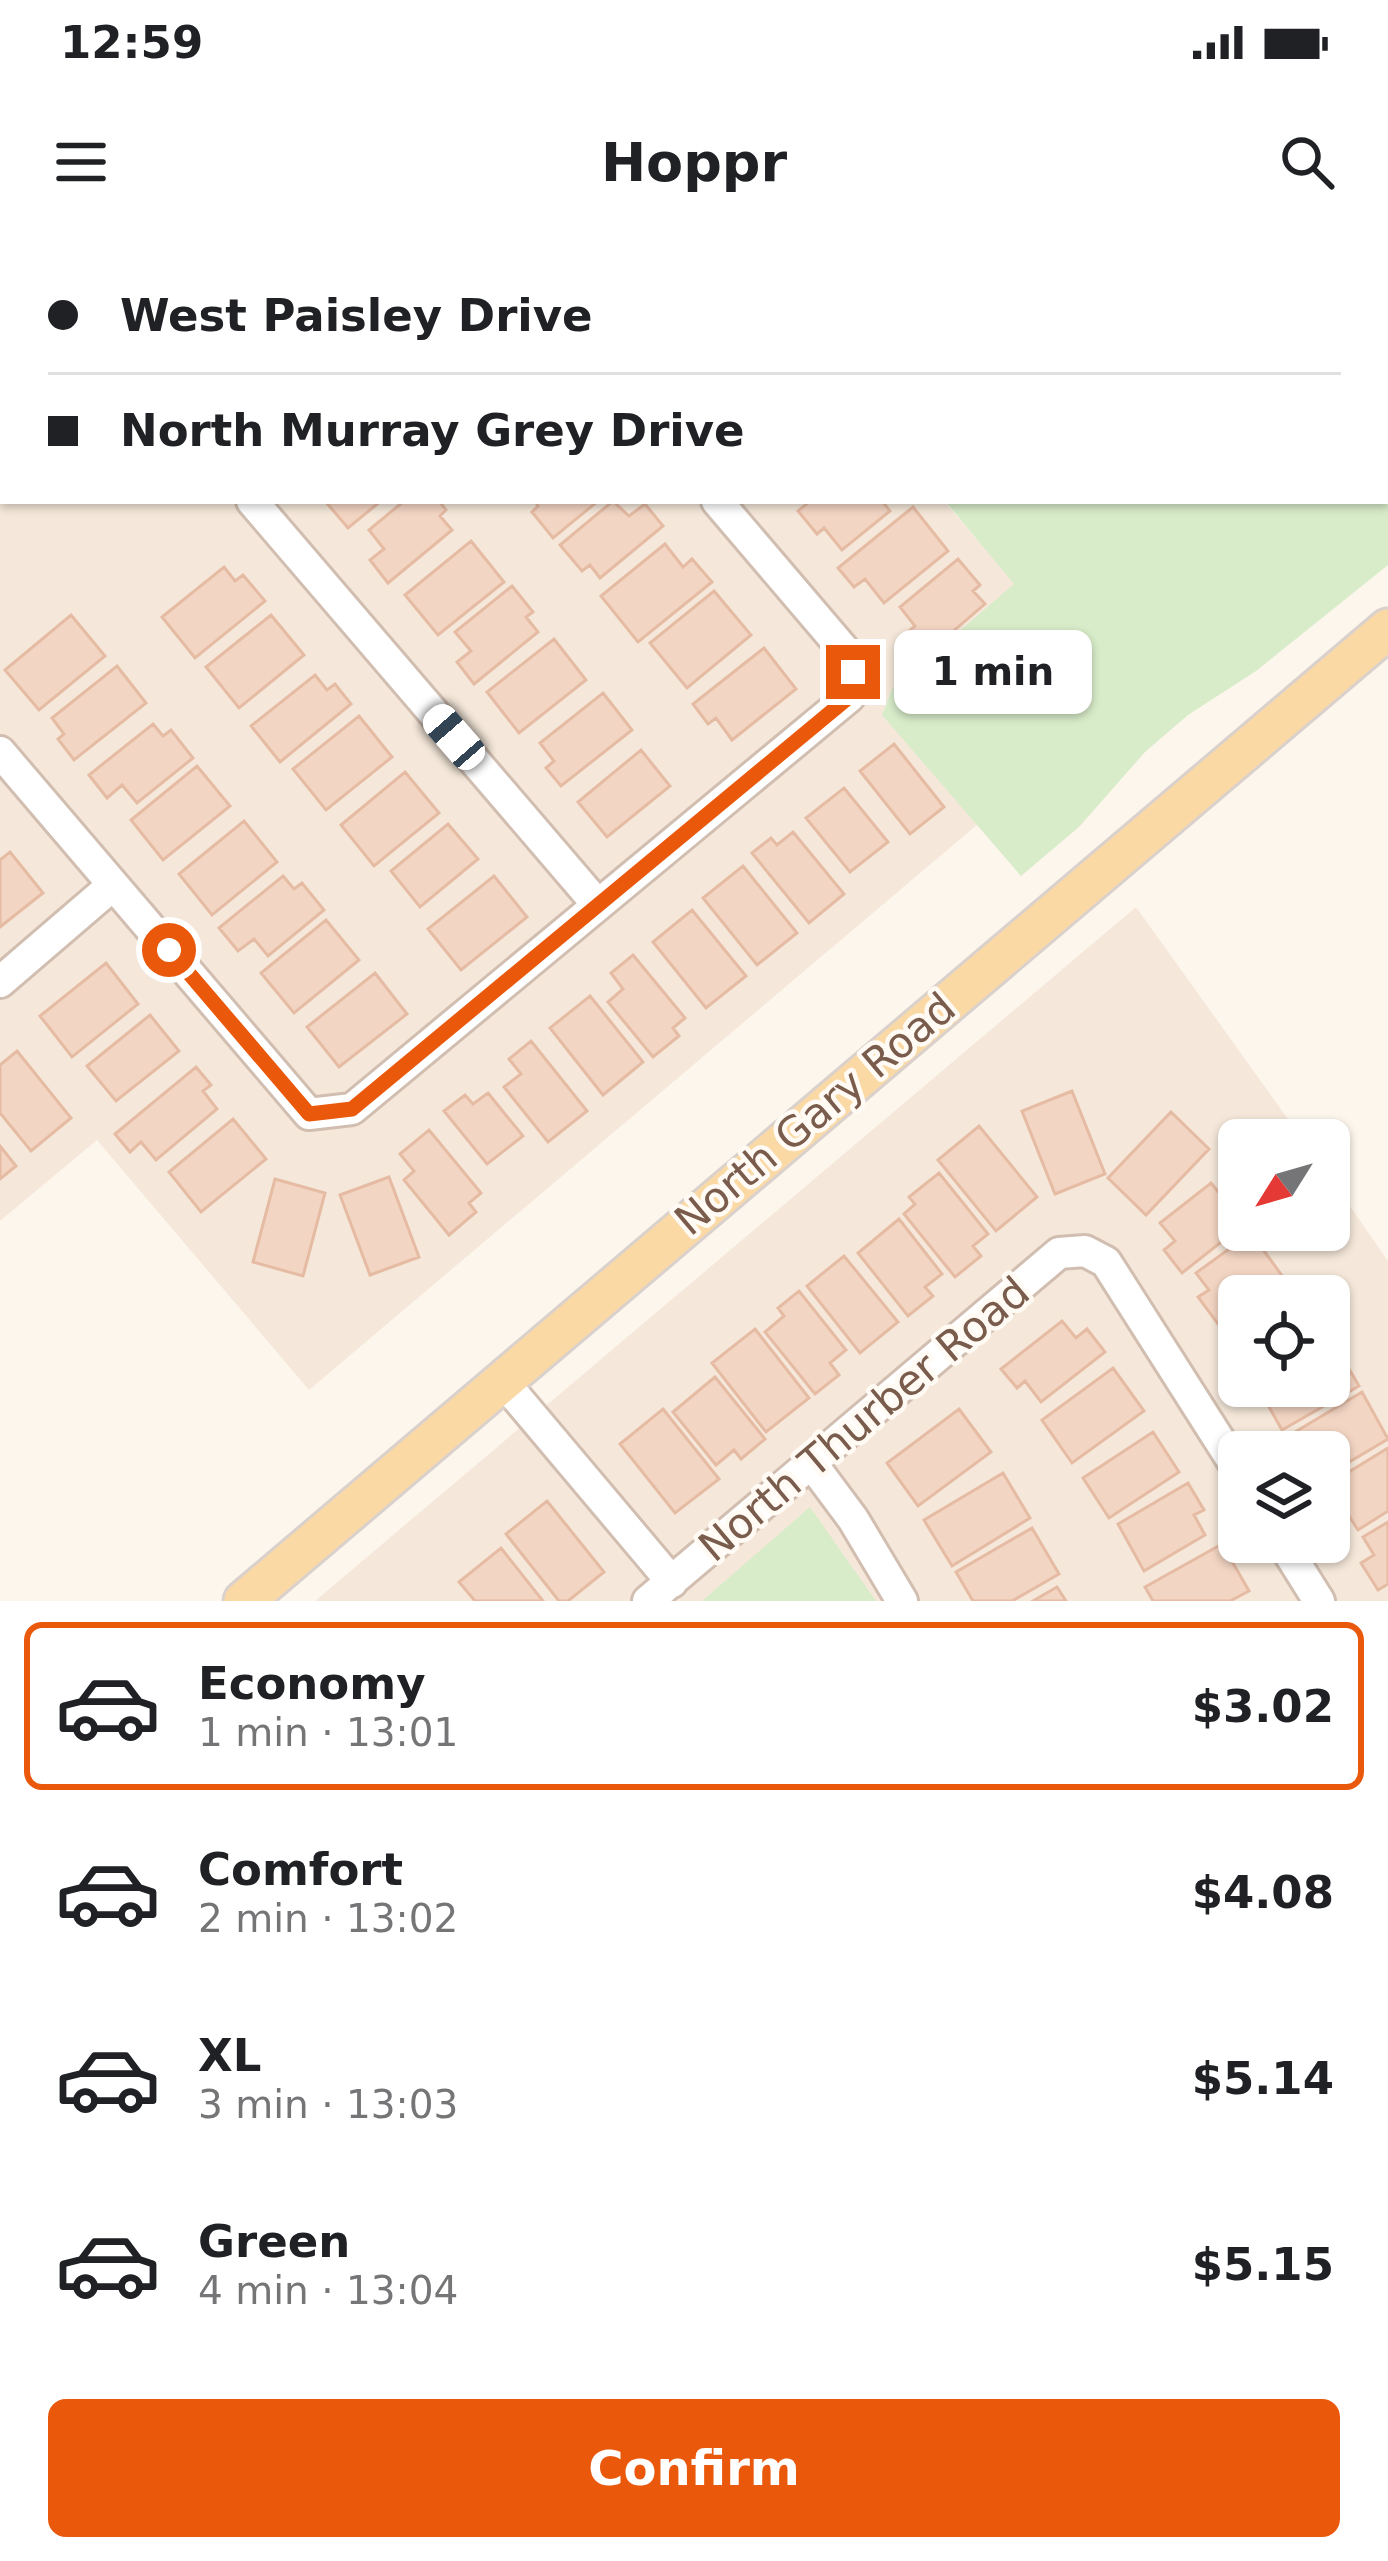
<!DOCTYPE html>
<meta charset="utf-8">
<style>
body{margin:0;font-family:"DejaVu Sans",sans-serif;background:#f6f6f6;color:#202124;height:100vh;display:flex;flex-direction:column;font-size:45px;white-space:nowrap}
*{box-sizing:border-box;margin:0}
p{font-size:39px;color:#757577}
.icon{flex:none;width:66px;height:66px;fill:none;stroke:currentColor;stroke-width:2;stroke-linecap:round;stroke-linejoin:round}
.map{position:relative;height:1361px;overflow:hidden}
.sheet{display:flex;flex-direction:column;background:#fff;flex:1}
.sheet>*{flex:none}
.banner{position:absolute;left:0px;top:0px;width:1389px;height:264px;box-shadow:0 3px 9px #0004;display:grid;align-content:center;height:264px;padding:0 48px;background:#fff}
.needle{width:78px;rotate:233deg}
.buttons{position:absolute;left:1218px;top:879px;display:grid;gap:24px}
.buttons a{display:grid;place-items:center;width:132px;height:132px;border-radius:18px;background:#fff;box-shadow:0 3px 9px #0004;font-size:60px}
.end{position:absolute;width:54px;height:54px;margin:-27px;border:15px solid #ea580c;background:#fff;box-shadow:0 0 0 6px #fff}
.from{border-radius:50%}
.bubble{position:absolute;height:84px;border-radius:18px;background:#fff;box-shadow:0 3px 9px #0004;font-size:39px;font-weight:700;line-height:84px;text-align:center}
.car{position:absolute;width:36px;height:72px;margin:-36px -18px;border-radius:15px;box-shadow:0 0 9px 3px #0007;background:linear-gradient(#fff 24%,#345 0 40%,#fff 0 76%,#345 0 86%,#fff 0)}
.banner b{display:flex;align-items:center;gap:42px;height:114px;font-size:45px}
.banner b+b{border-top:3px solid #e0e0e0}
.banner i{width:30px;height:30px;background:#202124}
ul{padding:21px 0 0;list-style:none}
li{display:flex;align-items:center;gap:36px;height:168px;margin:0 24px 18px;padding:0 24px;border:6px solid transparent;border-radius:18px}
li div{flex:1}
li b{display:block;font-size:45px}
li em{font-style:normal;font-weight:700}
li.selected{border-color:#ea580c}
li>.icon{width:108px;height:108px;stroke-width:1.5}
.cta{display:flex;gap:24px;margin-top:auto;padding:24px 48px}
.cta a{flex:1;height:138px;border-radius:18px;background:#ea580c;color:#fff;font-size:48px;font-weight:700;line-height:138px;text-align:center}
.status{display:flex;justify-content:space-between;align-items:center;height:84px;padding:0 60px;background:#fff;direction:ltr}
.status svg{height:33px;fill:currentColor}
header{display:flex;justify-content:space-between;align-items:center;height:156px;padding:0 48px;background:#fff;font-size:54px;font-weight:700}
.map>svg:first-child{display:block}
.residential{fill:#f5e8da;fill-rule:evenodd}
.green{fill:#d8ecc9}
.building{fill:#f3d5c3;stroke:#e6bba3;stroke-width:3}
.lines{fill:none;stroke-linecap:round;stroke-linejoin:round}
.minor-casing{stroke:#d1beb0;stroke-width:36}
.major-casing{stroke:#dad1cd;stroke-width:45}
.minor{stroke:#fff;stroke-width:30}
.major{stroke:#fbd9a5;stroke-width:39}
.route{stroke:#ea580c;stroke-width:15}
.labels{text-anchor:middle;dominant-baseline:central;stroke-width:9;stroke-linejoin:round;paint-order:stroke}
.street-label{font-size:42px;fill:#7a5c4d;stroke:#fffaf3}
</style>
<div class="status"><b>12:59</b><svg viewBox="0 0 49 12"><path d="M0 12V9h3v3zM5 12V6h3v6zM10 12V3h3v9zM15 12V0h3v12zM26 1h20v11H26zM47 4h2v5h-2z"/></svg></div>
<header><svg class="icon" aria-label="menu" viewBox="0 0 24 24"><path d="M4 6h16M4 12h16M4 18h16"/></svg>Hoppr<svg class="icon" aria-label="search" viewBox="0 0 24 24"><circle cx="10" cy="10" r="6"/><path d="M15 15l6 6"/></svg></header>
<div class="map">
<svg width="1388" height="1361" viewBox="0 0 1388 1361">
<rect width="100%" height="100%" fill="#fdf6ec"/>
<path class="residential" d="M 0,0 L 726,3 L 3,3 L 3,261 L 944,261 L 1015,344 L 892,449 L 882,475 L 978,584 L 309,1150 L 97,900 L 0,981 Z
M 1136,667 L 1303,900 L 1239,900 L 1239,990 L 1329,990 L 1329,936 L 1388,1021 L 1388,1361 L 315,1361 ZM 1239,1056 L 1329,1056 L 1329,1146 L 1239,1146 ZM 1239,1212 L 1329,1212 L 1329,1302 L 1239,1302 Z"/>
<path class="green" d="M 723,0 L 1388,0 L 1388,325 L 1256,431 L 1188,475 L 1145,512 L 1079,587 L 1021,636 L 882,475 L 892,449 L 1014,344 L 945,261 L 1386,261 L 1386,3 Z
M 810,1267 L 876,1361 L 702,1361 Z"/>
<path class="building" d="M 325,261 L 381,261 L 348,288 Z
M 404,261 L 439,261 L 446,270 L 440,276 L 452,290 L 388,343 L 370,320 L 384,309 L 369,290 Z
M 535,261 L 598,261 L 553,298 L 532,272 L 538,266 Z
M 613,261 L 629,276 L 645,264 L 663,286 L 600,338 L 590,325 L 582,331 L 560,305 Z
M 810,261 L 882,261 L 890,271 L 842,310 L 824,288 L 817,294 L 798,271 Z
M 913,267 L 948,311 L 884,363 L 865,339 L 854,347 L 838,328 Z
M 471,301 L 504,342 L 438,395 L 405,355 Z
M 665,304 L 683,327 L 692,319 L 712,342 L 638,402 L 601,356 Z
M 958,319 L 980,345 L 973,351 L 985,364 L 921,419 L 902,397 L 915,386 L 900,367 Z
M 224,327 L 235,341 L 243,335 L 265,361 L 195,418 L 162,377 Z
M 512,346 L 533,372 L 526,377 L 538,392 L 474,444 L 457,422 L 471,411 L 455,392 Z
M 714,351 L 751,395 L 687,448 L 650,403 Z
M 71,375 L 105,416 L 39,470 L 5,430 Z
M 271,375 L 304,415 L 239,468 L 206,427 Z
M 554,399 L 586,440 L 519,493 L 487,452 Z
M 764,408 L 796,449 L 732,500 L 716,478 L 708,484 L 693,464 Z
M 117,426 L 146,463 L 74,520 L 58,499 L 64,494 L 52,478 Z
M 315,435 L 327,450 L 335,444 L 351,464 L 280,522 L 251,486 Z
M 603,453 L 632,490 L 561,546 L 546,528 L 554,521 L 540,503 Z
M 359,476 L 392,517 L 326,570 L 293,529 Z
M 153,484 L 163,496 L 171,490 L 193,518 L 137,563 L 122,545 L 107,558 L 89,535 Z
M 894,504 L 944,567 L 910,594 L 860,531 Z
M 641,510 L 670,546 L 607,597 L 578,562 Z
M 197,526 L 230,566 L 163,620 L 131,580 Z
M 405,532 L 439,573 L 374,626 L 341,585 Z
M 844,548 L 888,602 L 850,632 L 806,578 Z
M 244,581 L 277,622 L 212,675 L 179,634 Z
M 448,584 L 478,619 L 420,667 L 391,631 Z
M 793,592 L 844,654 L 809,683 L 752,613 L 771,598 L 777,605 Z
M 10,612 L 43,653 L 0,687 L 0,620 Z
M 743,626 L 797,693 L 757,725 L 703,658 Z
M 283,636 L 294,649 L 302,643 L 324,670 L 268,716 L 254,699 L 238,711 L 219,688 Z
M 494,636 L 527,677 L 461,730 L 428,689 Z
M 692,670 L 746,736 L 706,768 L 653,702 Z
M 326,680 L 359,720 L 294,773 L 261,733 Z
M 633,715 L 685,778 L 673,788 L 679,796 L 653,817 L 608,762 L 623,749 L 611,733 Z
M 106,723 L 138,764 L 72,817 L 40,776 Z
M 375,733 L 407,774 L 339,827 L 307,787 Z
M 590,756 L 643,822 L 603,855 L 550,788 Z
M 150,775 L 179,811 L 116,861 L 87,826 Z
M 531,801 L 587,871 L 548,902 L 504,847 L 521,834 L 509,819 Z
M 17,811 L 71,878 L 31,911 L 0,873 L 0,825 Z
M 196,827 L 211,845 L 203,851 L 217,869 L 156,920 L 141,902 L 130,912 L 115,894 Z
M 1072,851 L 1105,934 L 1055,954 L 1022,871 Z
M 488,853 L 523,896 L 487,924 L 444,871 L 465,855 L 473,864 Z
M 1171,872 L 1209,909 L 1146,975 L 1108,938 Z
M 233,879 L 266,919 L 201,972 L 169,932 Z
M 979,886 L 1037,957 L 996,991 L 938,920 Z
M 429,890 L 481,953 L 469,963 L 476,972 L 449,995 L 404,940 L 414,931 L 400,914 Z
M 0,906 L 16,926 L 0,939 Z
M 939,933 L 988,994 L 973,1006 L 981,1016 L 955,1037 L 904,974 L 915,964 L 909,957 Z
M 389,937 L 419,1017 L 370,1035 L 340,955 Z
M 275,939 L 325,953 L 303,1036 L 253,1022 Z
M 1211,943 L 1239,977 L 1239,988 L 1182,1033 L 1164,1010 L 1175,1001 L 1160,983 Z
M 899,979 L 942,1034 L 925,1047 L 933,1056 L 908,1076 L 858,1013 Z
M 1251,993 L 1283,1037 L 1256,1056 L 1239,1056 L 1239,1069 L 1218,1084 L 1198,1057 L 1209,1050 L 1196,1033 Z
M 844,1016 L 898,1082 L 860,1113 L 807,1046 Z
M 799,1051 L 846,1110 L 830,1123 L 839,1135 L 815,1154 L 765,1092 L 784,1076 L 778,1068 Z
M 1062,1081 L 1076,1098 L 1087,1089 L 1105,1112 L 1041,1162 L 1025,1141 L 1017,1148 L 1001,1129 Z
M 755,1089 L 809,1158 L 766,1192 L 712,1123 Z
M 1332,1100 L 1359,1146 L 1282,1190 L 1257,1146 L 1329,1146 Z
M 1113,1128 L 1144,1171 L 1072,1223 L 1042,1180 Z
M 715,1137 L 765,1199 L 741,1219 L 734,1210 L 716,1225 L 673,1172 Z
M 1362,1152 L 1388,1199 L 1329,1234 L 1329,1212 L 1294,1212 L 1285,1198 Z
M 663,1169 L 719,1239 L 675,1273 L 620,1204 Z
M 959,1169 L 991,1212 L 918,1266 L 887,1223 Z
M 1153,1192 L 1179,1232 L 1109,1278 L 1083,1238 Z
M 1388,1208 L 1388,1271 L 1358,1290 L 1344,1268 L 1332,1275 L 1329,1244 Z
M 1003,1233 L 1030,1278 L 952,1326 L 924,1280 Z
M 1188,1243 L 1204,1270 L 1194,1275 L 1205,1295 L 1144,1331 L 1118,1284 Z
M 547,1261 L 604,1332 L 568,1361 L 559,1361 L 506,1294 Z
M 1388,1282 L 1388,1344 L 1378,1350 L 1361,1323 L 1374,1315 L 1363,1297 Z
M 1032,1288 L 1059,1334 L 1012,1361 L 973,1361 L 956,1332 Z
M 1222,1304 L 1249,1351 L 1230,1361 L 1153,1361 L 1145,1347 Z
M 501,1308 L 543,1361 L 475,1361 L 459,1342 Z
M 1057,1347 L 1066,1361 L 1033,1361 Z"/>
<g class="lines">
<g class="minor-casing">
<path id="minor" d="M 494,0 L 497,3
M 0,142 L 3,143
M 252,261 L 598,665
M 0,512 L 309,874 L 352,869 L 849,457 L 853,432 L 844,410 L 717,261
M 0,742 L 113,645
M 501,1139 L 672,1342
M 812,1224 L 853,1279 L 902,1361
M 1282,1302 L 1319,1361
M 648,1361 L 1059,1013 L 1085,1011 L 1106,1022 L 1239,1231"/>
</g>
<g class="major-casing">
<path id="major" d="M 244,1361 L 1388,389"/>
</g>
<use href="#minor" class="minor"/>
<use href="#major" class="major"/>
</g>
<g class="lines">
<path class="route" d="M 169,710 L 309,874 L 352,869 L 849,457 L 853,432"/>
</g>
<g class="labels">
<g class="street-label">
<text transform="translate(815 874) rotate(-40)">North Gary Road</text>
<text transform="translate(864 1179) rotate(-40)">North Thurber Road</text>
</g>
</g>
</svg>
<div class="buttons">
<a><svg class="needle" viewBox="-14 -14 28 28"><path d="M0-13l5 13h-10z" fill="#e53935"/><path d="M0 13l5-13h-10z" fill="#757577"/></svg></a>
<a><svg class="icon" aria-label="locate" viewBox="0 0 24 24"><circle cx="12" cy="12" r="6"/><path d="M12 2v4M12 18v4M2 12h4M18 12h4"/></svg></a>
<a><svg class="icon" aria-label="layers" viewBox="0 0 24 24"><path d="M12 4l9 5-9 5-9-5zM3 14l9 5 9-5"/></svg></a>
</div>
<i class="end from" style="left:169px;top:710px"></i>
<i class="end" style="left:853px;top:432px"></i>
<div class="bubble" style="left:894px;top:390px;width:198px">1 min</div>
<i class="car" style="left:454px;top:497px;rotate:319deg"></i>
<div class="banner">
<b><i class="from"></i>West Paisley Drive</b>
<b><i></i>North Murray Grey Drive</b>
</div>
</div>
<section class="sheet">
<ul>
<li class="selected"><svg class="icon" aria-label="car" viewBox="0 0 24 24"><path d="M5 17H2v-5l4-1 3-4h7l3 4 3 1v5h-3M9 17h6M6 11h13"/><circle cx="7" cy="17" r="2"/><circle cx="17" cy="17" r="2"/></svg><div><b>Economy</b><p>1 min · 13:01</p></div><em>$3.02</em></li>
<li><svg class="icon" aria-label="car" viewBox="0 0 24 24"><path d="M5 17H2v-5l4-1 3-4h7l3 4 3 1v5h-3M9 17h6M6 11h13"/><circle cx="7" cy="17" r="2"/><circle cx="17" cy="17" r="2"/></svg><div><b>Comfort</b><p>2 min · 13:02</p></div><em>$4.08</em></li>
<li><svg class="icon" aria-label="car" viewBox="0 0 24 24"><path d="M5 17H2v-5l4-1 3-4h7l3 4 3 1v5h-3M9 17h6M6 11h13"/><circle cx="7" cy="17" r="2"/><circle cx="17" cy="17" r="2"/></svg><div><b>XL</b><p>3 min · 13:03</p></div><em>$5.14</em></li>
<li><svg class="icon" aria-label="car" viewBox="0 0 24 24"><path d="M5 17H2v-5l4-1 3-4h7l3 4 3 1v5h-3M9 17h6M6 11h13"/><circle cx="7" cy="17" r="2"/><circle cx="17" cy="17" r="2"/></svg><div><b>Green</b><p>4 min · 13:04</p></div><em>$5.15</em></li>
</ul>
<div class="cta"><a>Confirm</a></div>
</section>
